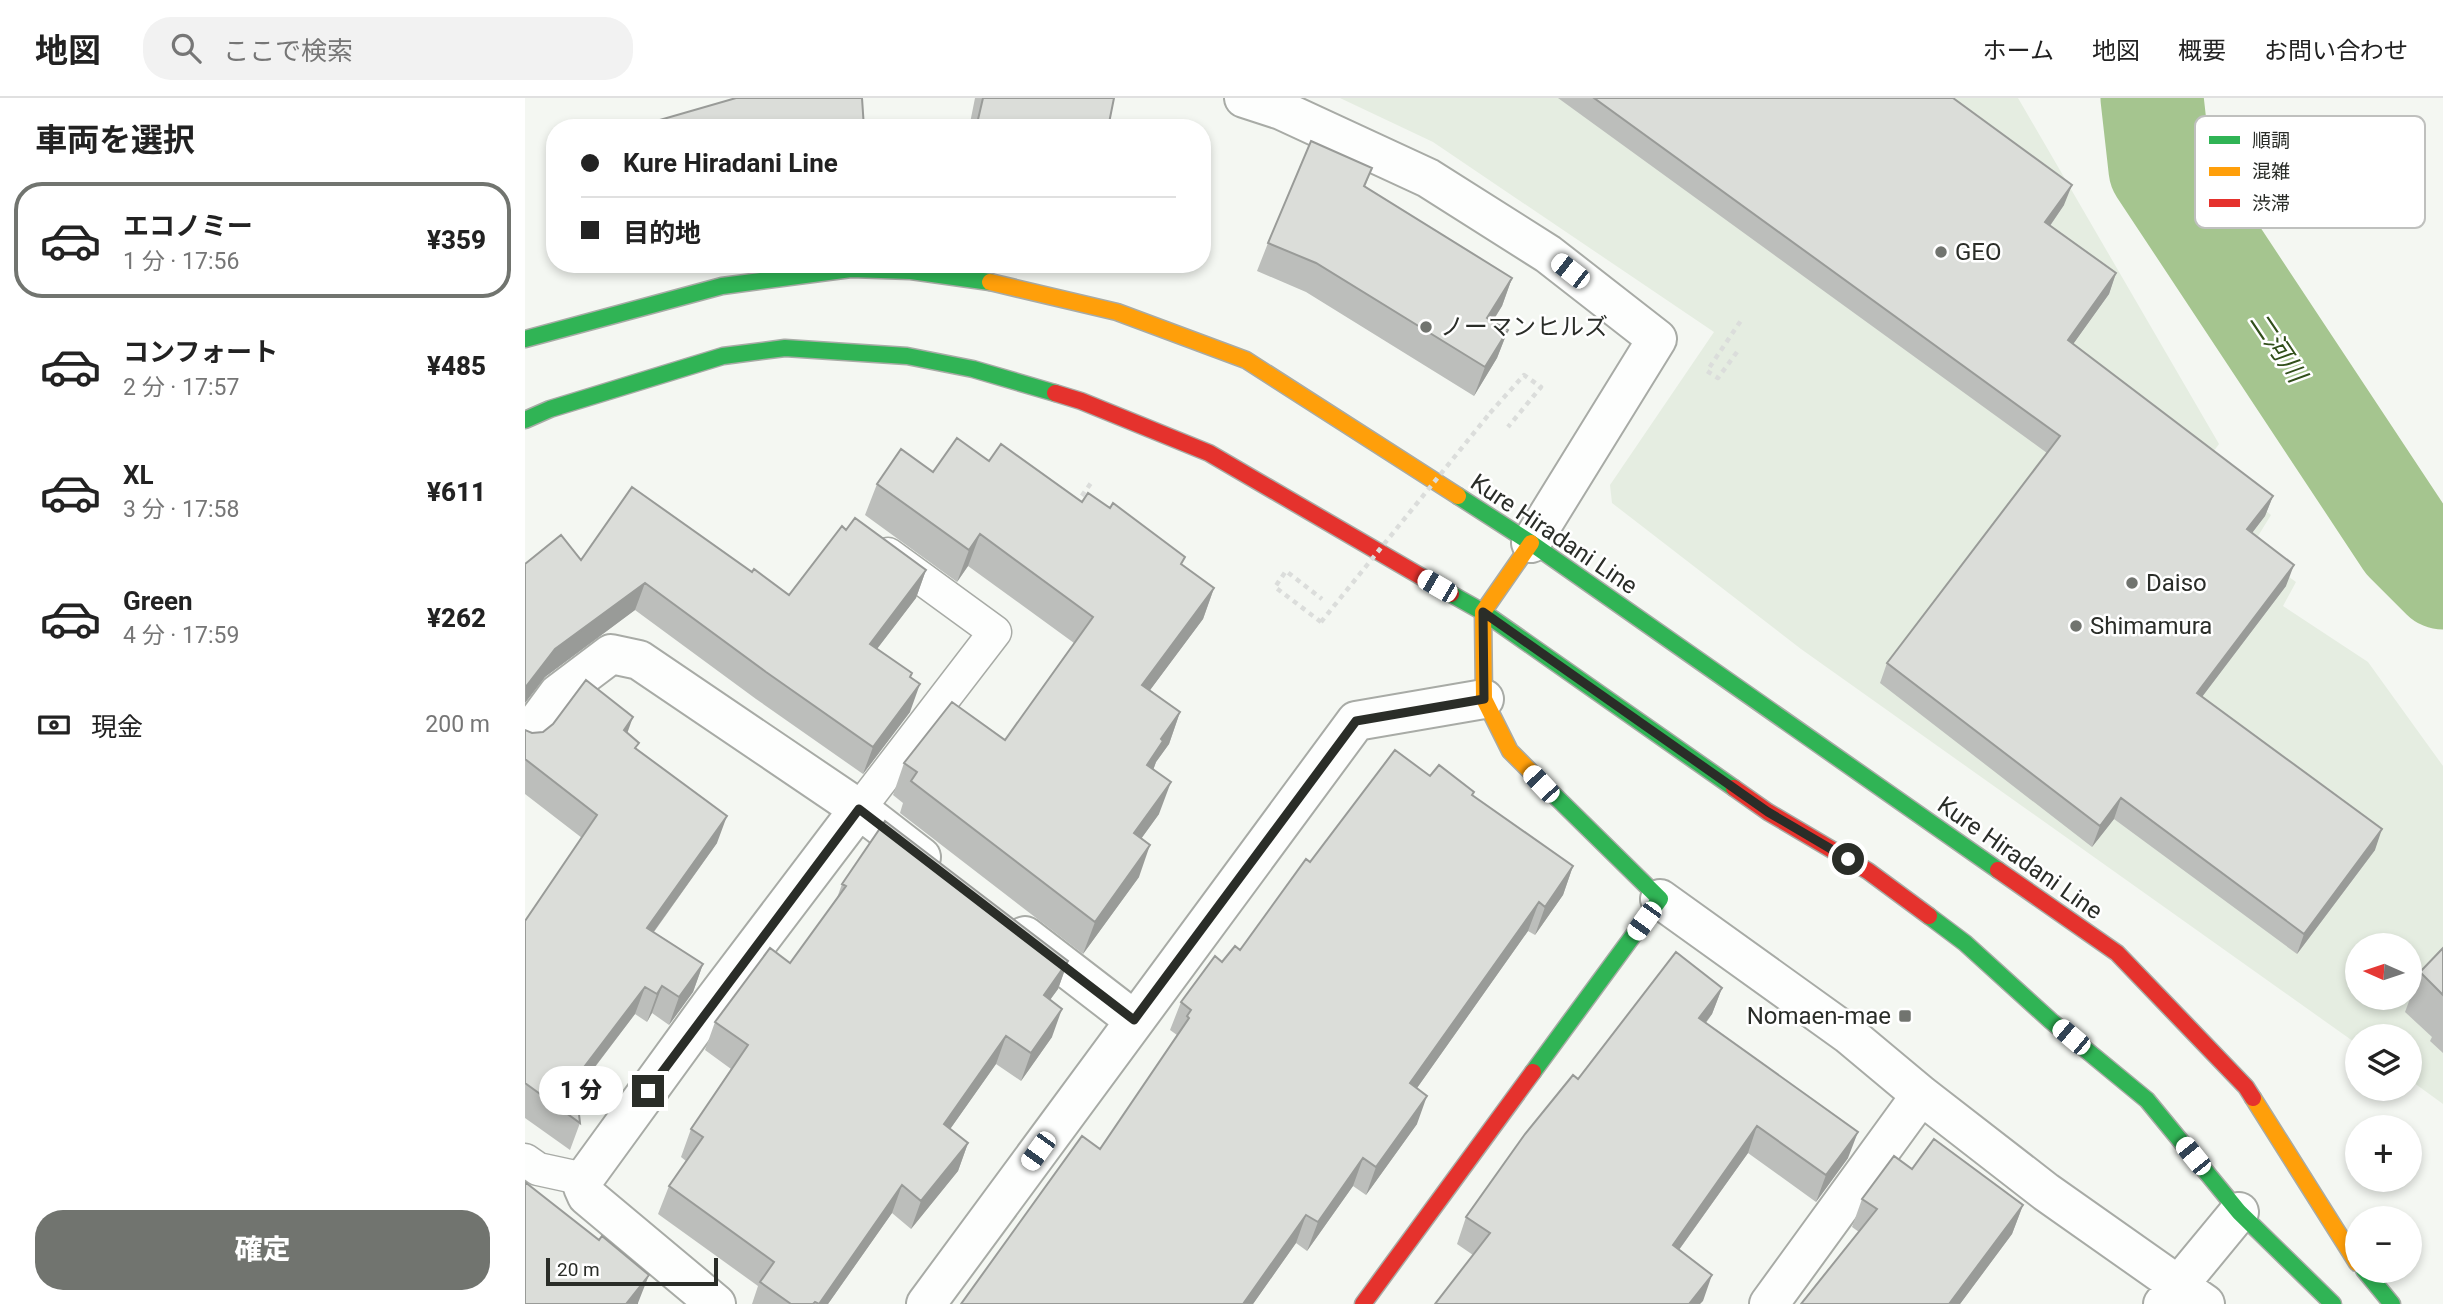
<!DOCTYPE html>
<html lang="ja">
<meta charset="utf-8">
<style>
body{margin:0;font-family:Roboto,"Noto Sans JP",sans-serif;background:#f2f2f2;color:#222;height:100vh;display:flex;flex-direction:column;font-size:26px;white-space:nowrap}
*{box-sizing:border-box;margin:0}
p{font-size:23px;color:#767676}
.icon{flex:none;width:38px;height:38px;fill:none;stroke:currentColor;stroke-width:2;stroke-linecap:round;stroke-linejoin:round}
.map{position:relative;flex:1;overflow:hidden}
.details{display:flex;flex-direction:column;background:#fff;width:525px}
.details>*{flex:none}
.guide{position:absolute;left:21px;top:21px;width:665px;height:154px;border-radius:28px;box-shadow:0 4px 10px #0003;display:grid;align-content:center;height:154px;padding:0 35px;background:#fff}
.needle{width:46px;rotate:273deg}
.tools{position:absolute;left:1820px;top:835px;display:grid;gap:14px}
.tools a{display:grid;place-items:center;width:77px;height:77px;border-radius:50%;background:#fff;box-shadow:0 4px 10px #0003;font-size:35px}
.scale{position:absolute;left:21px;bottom:18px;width:172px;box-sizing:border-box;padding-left:7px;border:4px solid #2a2d28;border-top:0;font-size:19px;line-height:24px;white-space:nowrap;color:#2a2d28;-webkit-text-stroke:5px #fff;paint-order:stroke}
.end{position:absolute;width:32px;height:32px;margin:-16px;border:9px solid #2a2d28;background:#fff;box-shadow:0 0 0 4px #fff}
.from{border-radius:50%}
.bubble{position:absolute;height:49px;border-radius:24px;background:#fff;box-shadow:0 4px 10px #0003;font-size:23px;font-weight:800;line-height:49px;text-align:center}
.car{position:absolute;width:21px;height:42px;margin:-21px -10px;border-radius:9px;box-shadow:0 0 5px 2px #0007;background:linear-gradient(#fff 24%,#345 0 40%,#fff 0 76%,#345 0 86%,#fff 0)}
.guide b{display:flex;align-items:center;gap:24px;height:66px;font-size:26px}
.guide b+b{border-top:2px solid #e0e0e0}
.guide i{width:18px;height:18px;background:#222}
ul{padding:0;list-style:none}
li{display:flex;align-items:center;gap:21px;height:116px;margin:0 14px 10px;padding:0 21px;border:4px solid transparent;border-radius:28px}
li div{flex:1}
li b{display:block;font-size:26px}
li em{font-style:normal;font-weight:800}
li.on{border-color:#71746f}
li>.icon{width:63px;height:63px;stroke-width:1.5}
h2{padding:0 35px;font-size:32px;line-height:84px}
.pay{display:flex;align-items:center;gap:18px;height:77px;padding:0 35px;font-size:26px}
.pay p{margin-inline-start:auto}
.button{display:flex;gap:14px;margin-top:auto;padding:14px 35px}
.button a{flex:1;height:80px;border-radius:28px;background:#71746f;color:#fff;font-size:28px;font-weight:800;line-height:80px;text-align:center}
header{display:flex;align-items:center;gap:42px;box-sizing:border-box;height:98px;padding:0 35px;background:#fff;border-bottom:2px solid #e0e0e0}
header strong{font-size:33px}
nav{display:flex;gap:38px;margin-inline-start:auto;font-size:24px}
.search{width:490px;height:63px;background:#f2f2f2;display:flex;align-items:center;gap:18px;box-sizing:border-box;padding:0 24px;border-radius:28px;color:#767676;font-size:26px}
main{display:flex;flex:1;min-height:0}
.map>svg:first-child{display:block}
.built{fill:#e5ede1;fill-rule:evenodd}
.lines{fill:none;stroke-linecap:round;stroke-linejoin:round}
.river{stroke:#a5c58f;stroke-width:103}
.lane-casing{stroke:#a8aba6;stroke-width:35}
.street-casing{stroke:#a8aba6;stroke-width:42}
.fast-casing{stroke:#a8aba6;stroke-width:19}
.slow-casing{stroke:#a8aba6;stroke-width:19}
.jam-casing{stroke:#a8aba6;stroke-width:19}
.path{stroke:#dbdddb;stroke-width:4.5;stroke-dasharray:5 5;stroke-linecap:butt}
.lane{stroke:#fdfefd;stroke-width:32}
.street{stroke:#fdfefd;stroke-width:38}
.fast{stroke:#30b455;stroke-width:16}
.slow{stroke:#ff9f0a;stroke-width:16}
.jam{stroke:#e5322d;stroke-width:16}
.path-bridge{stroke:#dbdddb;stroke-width:4.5;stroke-dasharray:5 5;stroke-linecap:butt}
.wall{fill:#bcbebb}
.shaded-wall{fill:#999b98}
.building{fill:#dbddd9;stroke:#999b98;stroke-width:2}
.route{stroke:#2a2d28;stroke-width:9}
.poi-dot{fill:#71746f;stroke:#fff;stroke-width:2.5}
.labels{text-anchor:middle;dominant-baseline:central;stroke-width:5;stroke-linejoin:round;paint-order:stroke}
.poi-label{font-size:24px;fill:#2a2d28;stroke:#fff;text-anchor:start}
.street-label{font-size:24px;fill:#2a2d28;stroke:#fff}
.water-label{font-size:26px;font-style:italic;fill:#314f1a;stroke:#fff}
.key{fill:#fff;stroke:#bfc0be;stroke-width:2}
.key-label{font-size:19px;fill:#2a2d28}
</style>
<header>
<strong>地図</strong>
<div class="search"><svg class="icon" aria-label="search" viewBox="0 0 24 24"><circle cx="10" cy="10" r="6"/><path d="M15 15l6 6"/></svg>ここで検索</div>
<nav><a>ホーム</a><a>地図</a><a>概要</a><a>お問い合わせ</a></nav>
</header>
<main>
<section class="details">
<h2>車両を選択</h2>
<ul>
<li class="on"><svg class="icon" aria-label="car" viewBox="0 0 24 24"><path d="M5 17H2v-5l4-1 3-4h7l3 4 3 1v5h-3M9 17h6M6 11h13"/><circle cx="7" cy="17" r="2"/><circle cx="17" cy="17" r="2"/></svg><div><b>エコノミー</b><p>1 分 · 17:56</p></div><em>¥359</em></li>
<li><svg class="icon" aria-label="car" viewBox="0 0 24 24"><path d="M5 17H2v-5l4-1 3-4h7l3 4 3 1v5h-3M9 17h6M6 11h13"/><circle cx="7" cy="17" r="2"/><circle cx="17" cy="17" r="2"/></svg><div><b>コンフォート</b><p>2 分 · 17:57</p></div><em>¥485</em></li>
<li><svg class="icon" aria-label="car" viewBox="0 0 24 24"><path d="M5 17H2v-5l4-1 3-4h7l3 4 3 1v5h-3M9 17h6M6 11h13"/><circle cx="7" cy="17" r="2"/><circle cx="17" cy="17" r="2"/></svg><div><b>XL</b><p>3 分 · 17:58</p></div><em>¥611</em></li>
<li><svg class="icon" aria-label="car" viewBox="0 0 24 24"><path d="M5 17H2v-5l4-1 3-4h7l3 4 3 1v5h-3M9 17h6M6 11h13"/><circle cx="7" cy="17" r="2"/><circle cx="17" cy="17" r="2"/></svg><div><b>Green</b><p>4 分 · 17:59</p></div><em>¥262</em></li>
</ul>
<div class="pay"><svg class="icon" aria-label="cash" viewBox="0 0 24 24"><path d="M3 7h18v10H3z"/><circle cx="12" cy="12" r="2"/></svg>現金<p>200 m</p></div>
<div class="button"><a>確定</a></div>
</section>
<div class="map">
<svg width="1918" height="1206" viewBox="0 0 1918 1206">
<rect width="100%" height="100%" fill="#f4f7f2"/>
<path class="built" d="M 815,0 L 1493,0 L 1694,346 L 1681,364 L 1746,417 L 1725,451 L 1771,484 L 1758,508 L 1843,564 L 1918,668 L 1918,1006 L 1885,982 L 1885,938 L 1832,938 L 1832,946 L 1276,551 L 1087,405 L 1085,387 L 1189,234 L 908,44 ZM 1832,847 L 1885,847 L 1885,900 L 1832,900 Z"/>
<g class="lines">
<path class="river" d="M 1627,0 L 1635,71 L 1881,443 L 1918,480"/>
<g class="lane-casing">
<path id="lane" d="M 334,711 L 470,534 L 363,456
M 0,1062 L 13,1071 L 59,1081"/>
</g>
<g class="street-casing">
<path id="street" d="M 719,0 L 756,12 L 903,80 L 1023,156 L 1132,241 L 1006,445
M 0,641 L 33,596 L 86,556 L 114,562 L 334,711 L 396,759
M 1135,801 L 1323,936 L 1396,997 L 1521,1094 L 1680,1206
M 500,838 L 609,922
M 191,1206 L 62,1098 L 58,1089 L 59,1081 L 187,905 L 334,711
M 401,1206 L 831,623 L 959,601
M 1244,1206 L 1396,997
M 1638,1206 L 1714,1114"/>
</g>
<g class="fast-casing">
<path id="fast" d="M 0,241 L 197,188 L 326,171 L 386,173 L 465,184
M 0,322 L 25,311 L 198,258 L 260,250 L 382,258 L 448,271 L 530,295
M 933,398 L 1006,445 L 1473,772
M 926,496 L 958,514 L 1209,690
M 1404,818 L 1440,845 L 1526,923 L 1622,1002 L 1714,1114 L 1808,1206
M 1008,974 L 1135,801 L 1024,692
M 1839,1172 L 1867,1206"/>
</g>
<g class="slow-casing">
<path id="slow" d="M 465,184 L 592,214 L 721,262 L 933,398
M 1006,445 L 958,514 L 959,601 L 985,653 L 1024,692
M 1728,1000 L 1832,1165"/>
</g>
<g class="jam-casing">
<path id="jam" d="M 530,295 L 556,303 L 684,355 L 926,496
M 1209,690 L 1243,714 L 1343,773 L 1404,818
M 1473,772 L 1592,855 L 1721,989 L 1728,1000
M 838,1206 L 1008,974"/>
</g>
<path class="path" d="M 1212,254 L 1193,280 L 1182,273 L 1217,221
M 965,315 L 999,277 L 1016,289 L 983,329
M 551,406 L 566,385
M 796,524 L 750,489 L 761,473 L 797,501"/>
<use href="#lane" class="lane"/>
<use href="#street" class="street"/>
<use href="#fast" class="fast"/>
<use href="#slow" class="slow"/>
<use href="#jam" class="jam"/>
<path class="path-bridge" d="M 796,524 L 965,315"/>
</g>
<path class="wall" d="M 450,0 L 589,0 L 583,30 L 444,30 Z
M 1033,0 L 1428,0 L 1539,107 L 1525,128 L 1591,175 L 1584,196 L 1548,246 L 1748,398 L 1740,418 L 1727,435 L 1761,488 L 1677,599 L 1850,752 L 1772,856 L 1589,721 L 1567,749 L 1355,585 L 1362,565 L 1522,355 Z
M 847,70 L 840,89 L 987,180 L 977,208 L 968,223 L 983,232 L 972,260 L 949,298 L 781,194 L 732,173 L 743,145 Z
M 464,363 L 557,404 L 658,467 L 689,490 L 678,521 L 625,592 L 655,614 L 644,646 L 631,664 L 628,672 L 634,716 L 616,741 L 614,779 L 558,856 L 375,715 L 378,705 L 368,697 L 379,665 L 480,642 L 549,545 L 443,468 L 432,484 L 340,417 L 352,386 Z
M 321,432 L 401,472 L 391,500 L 352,551 L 386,579 L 385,614 L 338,676 L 231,601 L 110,512 L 20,579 L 0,605 L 0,466 L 56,462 L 227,474 L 264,497 Z
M 0,632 L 7,635 L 102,635 L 112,651 L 192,745 L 129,834 L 178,866 L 168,894 L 144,927 L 127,915 L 122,924 L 110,916 L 52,993 L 55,1025 L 45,1052 L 0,1020 L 0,823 L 57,740 L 0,696 Z
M 905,678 L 948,698 L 1048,768 L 1038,797 L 1010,837 L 1003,833 L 892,990 L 892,1026 L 841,1097 L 828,1088 L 782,1153 L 771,1145 L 728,1206 L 436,1206 L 575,1051 L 652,937 L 645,932 L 656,904 L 697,864 L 715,852 L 785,764 Z
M 317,786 L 543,863 L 533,891 L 525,902 L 527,939 L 496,983 L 471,966 L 425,1031 L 443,1045 L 433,1073 L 386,1131 L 367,1115 L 303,1206 L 227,1206 L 233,1188 L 133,1116 L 144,1088 L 161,1063 L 156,1059 L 166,1031 L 206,971 L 180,952 L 190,924 L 265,865 L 312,800 Z
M 1918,850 L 1918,955 L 1905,943 L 1907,939 L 1880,914 L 1895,874 Z
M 1197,890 L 1187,916 L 1181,925 L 1323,1060 L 1291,1104 L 1223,1055 L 1154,1152 L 1178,1203 L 948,1157 L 932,1146 L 941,1119 L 1053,981 Z
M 1387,1071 L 1498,1107 L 1487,1136 L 1435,1206 L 1276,1206 L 1334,1134 L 1327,1129 L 1337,1101 Z"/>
<path class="shaded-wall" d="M 1547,87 L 1539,107 L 1513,145 L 1520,124 Z
M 1591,175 L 1584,196 L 1536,263 L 1543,242 Z
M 987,180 L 977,208 L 952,248 L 962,220 Z
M 983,232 L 972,260 L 949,298 L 960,269 Z
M 1748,398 L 1740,418 L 1714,452 L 1722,431 Z
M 455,436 L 443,468 L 432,484 L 444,452 Z
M 1769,467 L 1761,488 L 1664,616 L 1672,595 Z
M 401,472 L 391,500 L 335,573 L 345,546 Z
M 120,485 L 110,512 L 20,579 L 0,605 L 0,590 L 30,551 Z
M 689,490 L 678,521 L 605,619 L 617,587 Z
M 395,586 L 385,614 L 338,676 L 348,649 Z
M 655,614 L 644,646 L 631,664 L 627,675 L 622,667 L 636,641 Z
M 108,619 L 98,647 L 99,632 Z
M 646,684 L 634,716 L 597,767 L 609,735 Z
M 1596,700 L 1589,721 L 1567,749 L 1575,728 Z
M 202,718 L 192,745 L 112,857 L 122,830 Z
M 1857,731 L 1850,752 L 1772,856 L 1779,836 Z
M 625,747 L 614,779 L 558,856 L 570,824 Z
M 1048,768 L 1038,797 L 1010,837 L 1020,809 Z
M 1014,804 L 1003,833 L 875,1014 L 885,985 Z
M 543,863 L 533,891 L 508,925 L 519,897 Z
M 178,866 L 168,894 L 144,927 L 154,899 Z
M 137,888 L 127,915 L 122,924 L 132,896 Z
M 120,889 L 110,916 L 40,1008 L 50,981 Z
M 1197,890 L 1187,916 L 1164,946 L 1174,920 Z
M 537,911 L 527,939 L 496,983 L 506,955 Z
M 481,938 L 471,966 L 409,1054 L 419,1026 Z
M 902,998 L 892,1026 L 841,1097 L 851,1069 Z
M 1232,1028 L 1223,1055 L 1138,1174 L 1148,1147 Z
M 1333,1034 L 1323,1060 L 1291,1104 L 1301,1077 Z
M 443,1045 L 433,1073 L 386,1131 L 396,1103 Z
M 838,1060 L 828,1088 L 782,1153 L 793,1124 Z
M 377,1087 L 367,1115 L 303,1206 L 294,1206 Z
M 1498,1107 L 1487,1136 L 1435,1206 L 1424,1206 Z
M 781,1117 L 771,1145 L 728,1206 L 718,1206 Z
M 124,1177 L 113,1205 L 113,1206 L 101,1206 Z
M 1187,1177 L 1178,1203 L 1175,1206 L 1164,1206 Z"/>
<path class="building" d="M 211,0 L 337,0 L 339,30 L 107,30 Z
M 458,0 L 589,0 L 583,30 L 451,30 Z
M 1069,0 L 1428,0 L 1547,87 L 1520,124 L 1591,175 L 1543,242 L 1748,398 L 1722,431 L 1769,467 L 1672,595 L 1857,731 L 1779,836 L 1596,700 L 1575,728 L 1362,565 L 1535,338 Z
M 786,43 L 847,70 L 839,88 L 987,180 L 962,220 L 983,232 L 960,269 L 791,165 L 743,145 Z
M 432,340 L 464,363 L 476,346 L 557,404 L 563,395 L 585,410 L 588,405 L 660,459 L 656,466 L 689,490 L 617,587 L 655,614 L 636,641 L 638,643 L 622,667 L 646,684 L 609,735 L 625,747 L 570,824 L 386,683 L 392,674 L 379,665 L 427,604 L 480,642 L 568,519 L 455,436 L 444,452 L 352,386 L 376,351 L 408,374 Z
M 107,389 L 227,474 L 229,471 L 264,497 L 317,428 L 321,432 L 330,420 L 401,472 L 345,546 L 387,575 L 385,579 L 395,586 L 348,649 L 241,574 L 120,485 L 30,551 L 0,590 L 0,466 L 36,437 L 56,462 Z
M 61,582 L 108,619 L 99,632 L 114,645 L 110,650 L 202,718 L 122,830 L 178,866 L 154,899 L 137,888 L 132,896 L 120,889 L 50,981 L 55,1025 L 0,985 L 0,823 L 72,717 L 0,661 L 0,632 L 7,635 L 18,634 L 28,626 Z
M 870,652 L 905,678 L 914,667 L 949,694 L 947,697 L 1048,768 L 1020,809 L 1014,804 L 885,985 L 902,998 L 851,1069 L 838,1060 L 793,1124 L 781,1117 L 718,1206 L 436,1206 L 557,1038 L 575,1051 L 664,920 L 662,918 L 666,912 L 656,904 L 690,858 L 697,864 L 710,848 L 715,852 L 781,761 L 785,764 Z
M 360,723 L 543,863 L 519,897 L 537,911 L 506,955 L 481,938 L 419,1026 L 443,1045 L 396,1103 L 377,1087 L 294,1206 L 290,1204 L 288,1206 L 266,1206 L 235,1184 L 249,1164 L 144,1088 L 178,1039 L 166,1031 L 223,947 L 190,924 L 245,850 L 265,865 L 321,788 L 317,786 Z
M 1918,850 L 1918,897 L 1895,874 Z
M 1151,854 L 1197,890 L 1174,920 L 1333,1034 L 1301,1077 L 1232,1028 L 1148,1147 L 1187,1177 L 1164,1206 L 910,1206 L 965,1135 L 941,1119 L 1000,1036 L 1048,977 L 1053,981 Z
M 1409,1041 L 1498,1107 L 1424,1206 L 1276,1206 L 1352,1111 L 1337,1101 L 1369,1058 L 1387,1071 Z
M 0,1084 L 74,1142 L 77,1138 L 124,1177 L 101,1206 L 0,1206 Z"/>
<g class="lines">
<path class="route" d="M 123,993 L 334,711 L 609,922 L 831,623 L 959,601 L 958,514 L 1243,714 L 1323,761"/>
</g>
<g class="poi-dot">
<circle cx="1416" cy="154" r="7"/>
<circle cx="901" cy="229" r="7"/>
<circle cx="1607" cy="485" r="7"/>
<circle cx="1551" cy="528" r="7"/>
<rect x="1373" y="911" width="14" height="14" rx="3.5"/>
</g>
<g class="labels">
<g class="poi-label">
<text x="1430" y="154">GEO</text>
<text x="915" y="229">ノーマンヒルズ</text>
<text x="1621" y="485">Daiso</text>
<text x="1565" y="528">Shimamura</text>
<text x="1366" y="918" text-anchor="end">Nomaen-mae</text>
</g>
<g class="street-label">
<text transform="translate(1029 436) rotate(34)">Kure Hiradani Line</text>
<text transform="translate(1495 760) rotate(35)">Kure Hiradani Line</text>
</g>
<g class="water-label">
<text transform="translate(1753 249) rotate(56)">二河川</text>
</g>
</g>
<rect x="1670" y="18" width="230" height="112" rx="10" class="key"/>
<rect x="1684" y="38" width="31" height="8" fill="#30b455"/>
<rect x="1684" y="69" width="31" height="9" fill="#ff9f0a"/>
<rect x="1684" y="101" width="31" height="8" fill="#e5322d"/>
<g class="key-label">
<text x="1727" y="49">順調</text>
<text x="1727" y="80">混雑</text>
<text x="1727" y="112">渋滞</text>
</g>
</svg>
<div class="tools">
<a><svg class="needle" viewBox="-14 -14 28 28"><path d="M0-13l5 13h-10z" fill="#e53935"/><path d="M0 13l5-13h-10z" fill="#767676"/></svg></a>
<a><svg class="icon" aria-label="layers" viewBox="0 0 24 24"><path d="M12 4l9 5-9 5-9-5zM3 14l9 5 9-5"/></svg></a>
<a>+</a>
<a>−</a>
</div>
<div class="scale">20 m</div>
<i class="end from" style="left:1323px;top:761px"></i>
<i class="end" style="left:123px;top:993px"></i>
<div class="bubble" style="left:14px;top:968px;width:84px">1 分</div>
<i class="car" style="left:1045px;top:173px;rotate:308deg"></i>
<i class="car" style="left:912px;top:488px;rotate:300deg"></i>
<i class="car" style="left:1016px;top:686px;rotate:317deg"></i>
<i class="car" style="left:1119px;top:823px;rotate:216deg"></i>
<i class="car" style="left:1546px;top:939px;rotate:310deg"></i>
<i class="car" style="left:513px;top:1053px;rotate:216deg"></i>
<i class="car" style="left:1668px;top:1058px;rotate:321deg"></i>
<div class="guide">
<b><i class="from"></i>Kure Hiradani Line</b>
<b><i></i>目的地</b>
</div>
</div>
</main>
